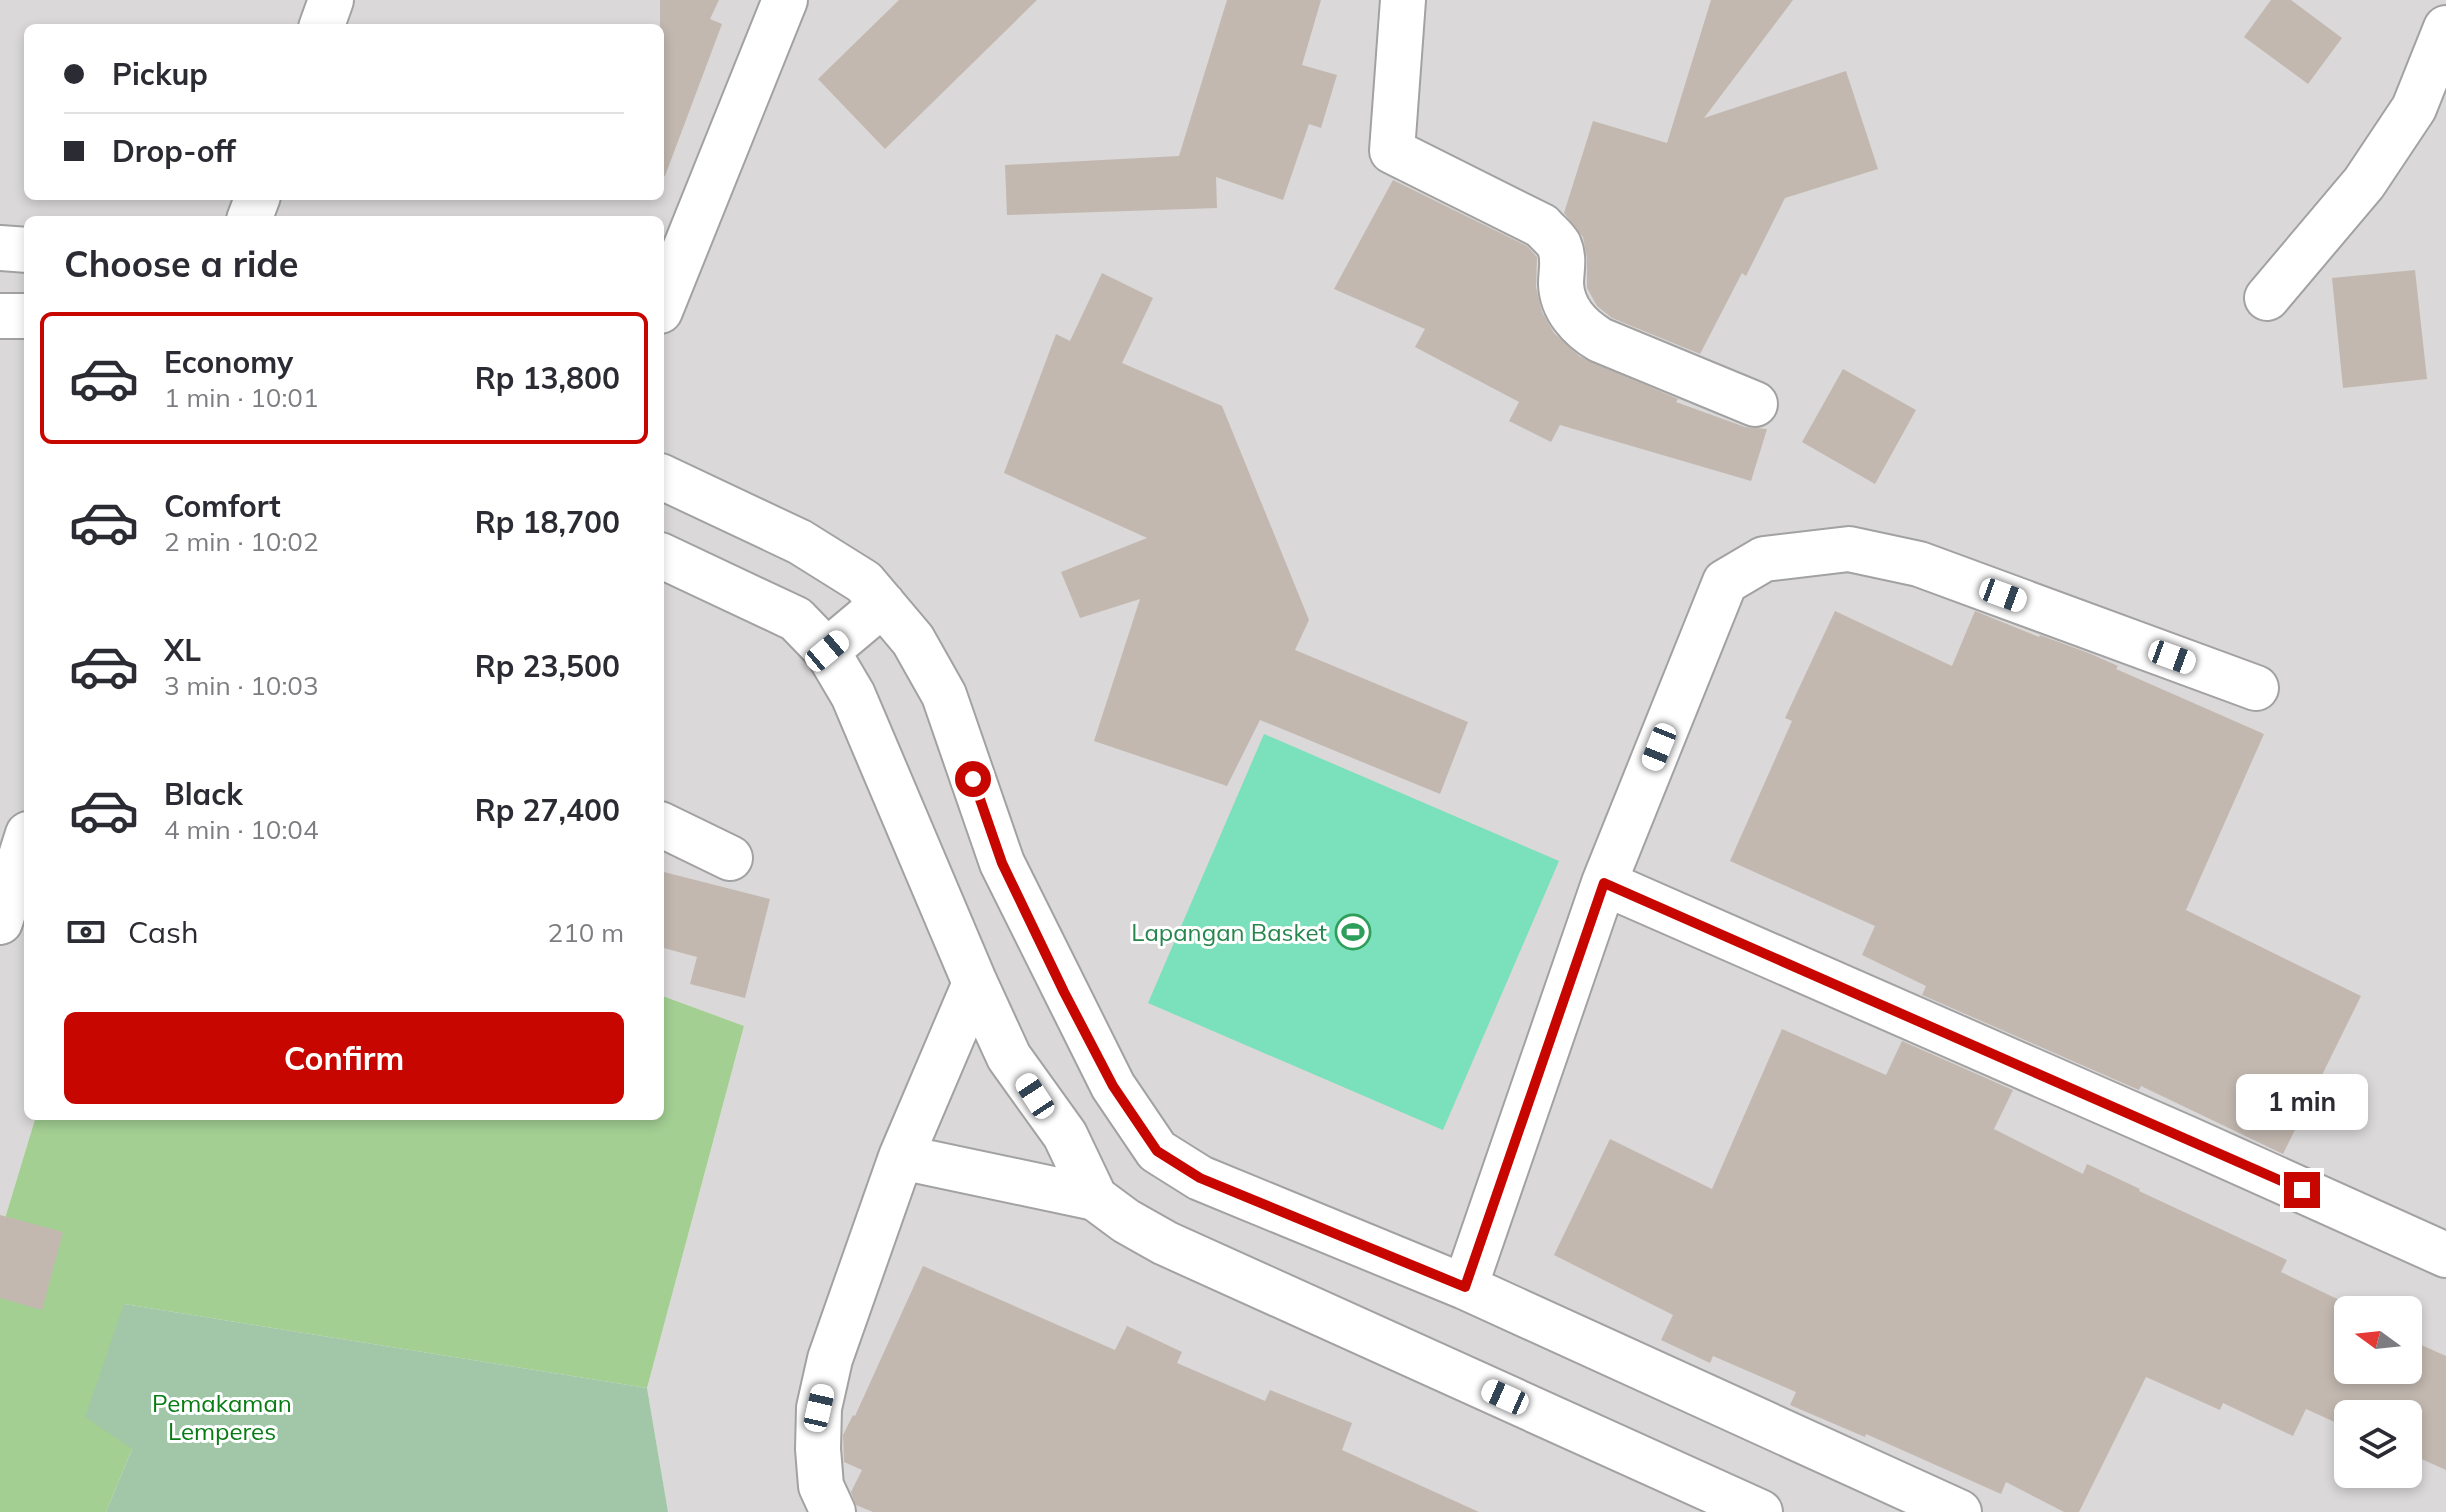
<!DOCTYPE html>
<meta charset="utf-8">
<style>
body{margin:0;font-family:Mulish,sans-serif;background:#f2f2f3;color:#2b2b33;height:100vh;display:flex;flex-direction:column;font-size:30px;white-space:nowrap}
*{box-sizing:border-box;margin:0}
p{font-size:26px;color:#7c7c81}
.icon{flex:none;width:44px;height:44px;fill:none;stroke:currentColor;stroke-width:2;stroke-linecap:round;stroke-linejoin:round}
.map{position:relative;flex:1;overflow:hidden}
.panel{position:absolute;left:24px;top:216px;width:640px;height:904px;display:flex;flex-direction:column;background:#fff;border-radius:12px;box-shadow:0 4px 12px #0003}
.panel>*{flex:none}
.hud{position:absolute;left:24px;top:24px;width:640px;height:176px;border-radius:12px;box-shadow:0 4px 12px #0003;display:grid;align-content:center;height:176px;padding:0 40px;background:#fff}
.needle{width:52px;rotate:285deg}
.controls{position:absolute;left:2334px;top:1296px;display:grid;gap:16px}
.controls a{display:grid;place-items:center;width:88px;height:88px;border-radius:12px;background:#fff;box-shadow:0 4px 12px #0003;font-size:40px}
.end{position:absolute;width:36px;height:36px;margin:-18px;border:10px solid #c70600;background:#fff;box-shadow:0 0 0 4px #fff}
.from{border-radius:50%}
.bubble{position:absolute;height:56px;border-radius:12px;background:#fff;box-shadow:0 4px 12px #0003;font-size:26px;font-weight:700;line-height:56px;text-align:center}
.car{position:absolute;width:24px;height:48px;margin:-24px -12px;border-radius:10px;box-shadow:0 0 6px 2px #0007;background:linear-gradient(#fff 24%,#345 0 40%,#fff 0 76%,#345 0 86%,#fff 0)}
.hud b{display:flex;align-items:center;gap:28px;height:76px;font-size:30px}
.hud b+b{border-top:2px solid #e1e1e2}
.hud i{width:20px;height:20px;background:#2b2b33}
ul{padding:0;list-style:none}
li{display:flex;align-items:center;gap:24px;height:132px;margin:0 16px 12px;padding:0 24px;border:4px solid transparent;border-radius:12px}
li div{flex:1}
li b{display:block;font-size:30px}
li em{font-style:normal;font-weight:700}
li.current{border-color:#c70600}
li>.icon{width:72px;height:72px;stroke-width:1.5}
h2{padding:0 40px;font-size:36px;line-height:96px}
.pay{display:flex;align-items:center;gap:20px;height:88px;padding:0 40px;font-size:30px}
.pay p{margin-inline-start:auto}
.action{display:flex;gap:16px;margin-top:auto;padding:16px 40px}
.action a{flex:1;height:92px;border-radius:12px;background:#c70600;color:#fff;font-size:32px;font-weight:700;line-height:92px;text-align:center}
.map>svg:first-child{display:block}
.residential{fill:#dad8d8;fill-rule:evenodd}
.forest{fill:#a3cf93}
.cemetery{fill:#a1c7a8}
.pitch{fill:#7be0bc}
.building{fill:#c2b8b0}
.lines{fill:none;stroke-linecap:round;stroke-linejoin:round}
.minor-casing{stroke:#a2a2a2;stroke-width:48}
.minor{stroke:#fff;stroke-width:44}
.route{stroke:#c70600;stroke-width:10}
.labels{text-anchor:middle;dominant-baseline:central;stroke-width:6;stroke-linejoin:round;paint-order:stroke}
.leisure-label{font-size:24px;fill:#27864d;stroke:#fff;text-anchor:end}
.park-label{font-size:24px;fill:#077c14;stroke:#fff}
</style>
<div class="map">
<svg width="2446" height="1512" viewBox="0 0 2446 1512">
<rect width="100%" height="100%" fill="#eeeae0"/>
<path class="residential" d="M 0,0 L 2446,0 L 2446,1512 L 668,1512 L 647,1388 L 744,1026 L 660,995 L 660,220 L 28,220 L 28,1116 L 36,1116 L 0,1235 ZM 28,28 L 660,28 L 660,196 L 28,196 ZM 2348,1310 L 2408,1310 L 2408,1370 L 2348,1370 ZM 2348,1414 L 2408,1414 L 2408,1474 L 2348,1474 Z"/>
<path class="forest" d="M 660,995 L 744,1026 L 647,1388 L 124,1304 L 132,1449 L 106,1512 L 0,1512 L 0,1235 L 36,1116 L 660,1116 Z"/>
<path class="cemetery" d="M 124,1304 L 647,1388 L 668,1512 L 106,1512 L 132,1449 L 85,1417 Z"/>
<path class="pitch" d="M 1264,734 L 1559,861 L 1443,1130 L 1148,1003 Z"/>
<path class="building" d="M 660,0 L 719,0 L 710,19 L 722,24 L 665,176 L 660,175 Z
M 899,0 L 1037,0 L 885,149 L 818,79 Z
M 1227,0 L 1321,0 L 1302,65 L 1337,75 L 1321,128 L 1309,124 L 1283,200 L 1216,177 L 1217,208 L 1007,215 L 1005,165 L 1179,156 Z
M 1711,0 L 1793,0 L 1704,118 L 1846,71 L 1878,169 L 1785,198 L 1746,276 L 1742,273 L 1700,354 L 1612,318 L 1597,306 L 1587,288 L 1587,258 L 1583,237 L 1564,213 L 1593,121 L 1667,143 Z
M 2271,0 L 2291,0 L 2342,38 L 2308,84 L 2244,37 Z
M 1393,180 L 1527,246 L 1537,257 L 1536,287 L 1542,312 L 1554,333 L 1579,356 L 1678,399 L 1676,402 L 1745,427 L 1767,429 L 1751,481 L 1560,425 L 1551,442 L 1509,421 L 1519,402 L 1415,347 L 1425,329 L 1334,289 Z
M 2415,270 L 2427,379 L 2343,388 L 2332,278 Z
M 1102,273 L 1153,298 L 1122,363 L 1222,406 L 1309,620 L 1295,650 L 1468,722 L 1440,794 L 1260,720 L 1227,786 L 1094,741 L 1140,599 L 1080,618 L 1061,572 L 1147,538 L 1004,473 L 1056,334 L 1070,341 Z
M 1843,369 L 1916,410 L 1875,484 L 1802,442 Z
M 1835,611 L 1952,666 L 1975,611 L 2039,637 L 2040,635 L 2091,654 L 2118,666 L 2116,669 L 2264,734 L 2186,910 L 2361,996 L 2283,1154 L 2141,1086 L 2139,1090 L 1922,995 L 1926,986 L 1862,955 L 1875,926 L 1730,861 L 1792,721 L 1785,718 Z
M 660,871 L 770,899 L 745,998 L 690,984 L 697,957 L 660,947 Z
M 1782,1029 L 1886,1075 L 1902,1041 L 2013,1090 L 1994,1129 L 2083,1174 L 2087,1164 L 2140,1189 L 2139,1191 L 2287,1260 L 2281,1272 L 2352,1306 L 2348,1310 L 2348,1370 L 2408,1370 L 2408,1339 L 2446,1356 L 2446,1470 L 2408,1453 L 2408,1414 L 2348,1414 L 2348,1428 L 2306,1409 L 2293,1436 L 2223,1403 L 2220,1410 L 2146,1377 L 2079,1512 L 2064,1512 L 2006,1482 L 2001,1494 L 1866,1434 L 1865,1437 L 1790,1405 L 1796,1392 L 1713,1356 L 1710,1363 L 1661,1340 L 1673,1315 L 1554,1255 L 1610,1139 L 1712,1189 Z
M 0,1215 L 63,1232 L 42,1310 L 0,1298 Z
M 923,1266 L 1115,1350 L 1127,1326 L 1182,1352 L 1177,1363 L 1265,1401 L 1270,1390 L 1352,1423 L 1342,1450 L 1479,1512 L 873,1512 L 856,1505 L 851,1492 L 862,1470 L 844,1462 L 843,1435 L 853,1415 L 855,1416 Z"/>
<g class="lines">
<g class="minor-casing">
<path id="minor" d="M 1403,0 L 1392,151 L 1542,226 C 1547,232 1555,238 1559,245 C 1565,259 1561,270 1561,284 C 1562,309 1580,328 1600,340 L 1755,404
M 321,28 L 331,0
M 249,220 L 258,196
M 0,248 L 28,250
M 2267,298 L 2364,183 L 2414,108 L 2446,28
M 660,311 L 785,0
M 0,316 L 28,316
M 660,476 L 800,542 L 864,582 L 913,640 L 944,695 L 1002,863 L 1113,1086 L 1157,1151 L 1200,1178 L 1465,1287 L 1959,1512
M 660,555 L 796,619 L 827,651 L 853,695 L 975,983 L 1009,1057 L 1065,1135 L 1095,1198 L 1126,1221 L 1165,1243 L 1760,1512
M 827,651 L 883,604
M 660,824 L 730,858
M 1604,883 L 2188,1139 L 2446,1255
M 0,922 L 28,834
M 901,1157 L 1095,1198
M 1465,1287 L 1604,883 L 1725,582 L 1764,559 L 1849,549 L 1919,564 L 2256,688
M 833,1512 L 821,1486 L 818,1449 L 819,1408 L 830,1359 L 901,1157 L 975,983"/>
</g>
<use href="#minor" class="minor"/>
</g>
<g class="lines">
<path class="route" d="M 973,779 L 1002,863 L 1064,992 L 1113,1086 L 1157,1151 L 1200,1178 L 1465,1287 L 1604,883 L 2302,1190"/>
</g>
<defs>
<g id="stadium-ring" transform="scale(1.8)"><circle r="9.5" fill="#fff" stroke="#2e9e5b" stroke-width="1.5"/><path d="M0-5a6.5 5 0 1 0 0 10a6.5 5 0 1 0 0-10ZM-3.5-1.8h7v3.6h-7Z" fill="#2e9e5b"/></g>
</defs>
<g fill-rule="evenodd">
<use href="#stadium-ring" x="1353" y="932"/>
</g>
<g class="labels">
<g class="leisure-label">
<text x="1327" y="932">Lapangan Basket</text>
</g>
<g class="park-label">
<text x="222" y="1403">Pemakaman<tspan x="222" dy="28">Lemperes</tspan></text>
</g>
</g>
</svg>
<div class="controls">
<a><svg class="needle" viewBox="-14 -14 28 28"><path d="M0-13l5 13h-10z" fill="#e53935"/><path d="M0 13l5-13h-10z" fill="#7c7c81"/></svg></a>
<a><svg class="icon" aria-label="layers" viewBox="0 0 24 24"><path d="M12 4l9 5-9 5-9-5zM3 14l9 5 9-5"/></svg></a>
</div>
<i class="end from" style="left:973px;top:779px"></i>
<i class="end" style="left:2302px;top:1190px"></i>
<div class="bubble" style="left:2236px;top:1074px;width:132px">1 min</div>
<i class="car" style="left:2003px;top:595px;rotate:110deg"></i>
<i class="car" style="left:827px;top:651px;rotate:50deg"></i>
<i class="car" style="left:2172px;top:657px;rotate:110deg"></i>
<i class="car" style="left:1659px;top:747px;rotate:202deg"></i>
<i class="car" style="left:1035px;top:1096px;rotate:327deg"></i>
<i class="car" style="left:1505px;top:1397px;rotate:294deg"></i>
<i class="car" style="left:819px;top:1408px;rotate:13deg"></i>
<div class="hud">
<b><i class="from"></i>Pickup</b>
<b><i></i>Drop-off</b>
</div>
<section class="panel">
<h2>Choose a ride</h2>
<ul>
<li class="current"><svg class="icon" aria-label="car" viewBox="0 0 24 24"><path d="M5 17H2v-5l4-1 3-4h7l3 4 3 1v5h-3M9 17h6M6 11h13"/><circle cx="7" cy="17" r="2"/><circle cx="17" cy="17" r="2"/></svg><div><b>Economy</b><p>1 min · 10:01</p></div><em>Rp 13,800</em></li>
<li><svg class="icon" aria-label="car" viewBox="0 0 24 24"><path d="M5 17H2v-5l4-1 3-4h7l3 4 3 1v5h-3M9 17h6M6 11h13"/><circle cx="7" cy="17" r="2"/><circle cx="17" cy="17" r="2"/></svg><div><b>Comfort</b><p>2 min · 10:02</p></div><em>Rp 18,700</em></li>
<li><svg class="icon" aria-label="car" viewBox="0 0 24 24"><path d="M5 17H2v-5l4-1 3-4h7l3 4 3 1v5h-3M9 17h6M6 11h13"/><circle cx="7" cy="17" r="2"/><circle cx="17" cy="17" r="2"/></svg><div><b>XL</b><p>3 min · 10:03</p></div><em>Rp 23,500</em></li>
<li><svg class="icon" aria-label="car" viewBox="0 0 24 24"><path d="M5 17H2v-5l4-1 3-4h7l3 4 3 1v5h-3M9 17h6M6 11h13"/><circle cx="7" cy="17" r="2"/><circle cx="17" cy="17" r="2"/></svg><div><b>Black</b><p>4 min · 10:04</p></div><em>Rp 27,400</em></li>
</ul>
<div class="pay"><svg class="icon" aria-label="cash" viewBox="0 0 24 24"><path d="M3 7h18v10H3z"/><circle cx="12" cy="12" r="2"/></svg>Cash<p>210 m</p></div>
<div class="action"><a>Confirm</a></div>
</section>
</div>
